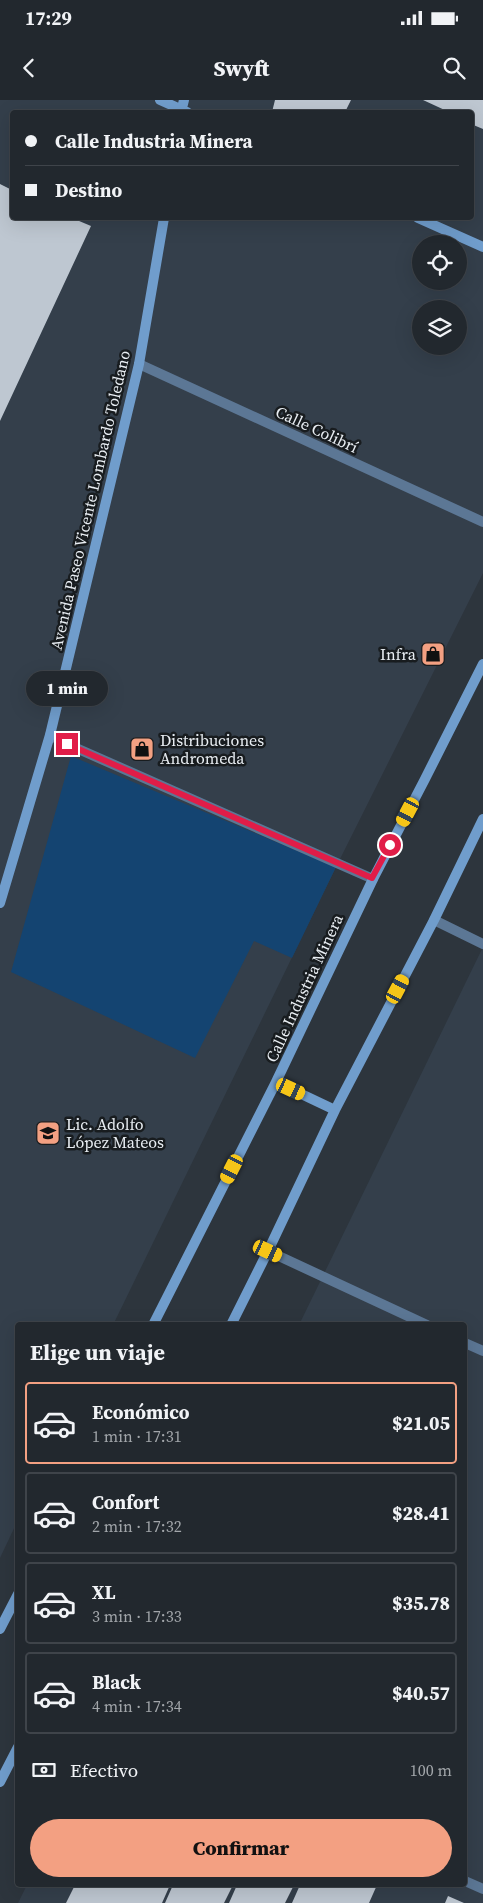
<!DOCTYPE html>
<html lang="es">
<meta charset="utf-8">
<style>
body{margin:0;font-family:"Source Serif 4",serif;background:#2a3036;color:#f1f3f6;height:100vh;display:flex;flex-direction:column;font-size:19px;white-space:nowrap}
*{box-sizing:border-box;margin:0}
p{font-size:16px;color:#a2a6aa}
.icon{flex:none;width:28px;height:28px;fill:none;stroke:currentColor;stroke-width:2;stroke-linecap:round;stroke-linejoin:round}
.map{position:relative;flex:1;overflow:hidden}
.details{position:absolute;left:15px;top:1222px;width:452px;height:565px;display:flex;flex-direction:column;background:#22282e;border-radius:5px;box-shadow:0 5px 20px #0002,0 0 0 1px #3f444a}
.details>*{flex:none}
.banner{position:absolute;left:10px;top:10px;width:464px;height:110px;border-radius:5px;box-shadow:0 5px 20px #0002,0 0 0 1px #3f444a;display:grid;align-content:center;height:110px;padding:0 15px;background:#22282e}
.buttons{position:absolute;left:412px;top:135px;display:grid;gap:10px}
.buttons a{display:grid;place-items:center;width:55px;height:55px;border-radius:50%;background:#22282e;box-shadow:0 5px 20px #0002,0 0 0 1px #3f444a;font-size:25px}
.end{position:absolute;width:22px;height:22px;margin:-11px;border:6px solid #e11d48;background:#fff;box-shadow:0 0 0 2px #fff}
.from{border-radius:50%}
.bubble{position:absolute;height:35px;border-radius:18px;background:#22282e;box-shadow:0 5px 20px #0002,0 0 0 1px #3f444a;font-size:16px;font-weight:800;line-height:35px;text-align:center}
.car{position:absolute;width:15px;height:30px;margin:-15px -8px;border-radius:6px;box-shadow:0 0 4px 1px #0007;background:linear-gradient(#f5c518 24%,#345 0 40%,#f5c518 0 76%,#345 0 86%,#f5c518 0)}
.banner b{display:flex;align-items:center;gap:18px;height:48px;font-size:19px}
.banner b+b{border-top:1px solid #3f444a}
.banner i{width:12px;height:12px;background:#f1f3f6}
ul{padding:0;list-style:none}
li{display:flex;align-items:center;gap:15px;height:82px;margin:0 10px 8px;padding:0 5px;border:2px solid #3f444a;border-radius:5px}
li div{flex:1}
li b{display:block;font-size:19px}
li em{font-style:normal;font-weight:800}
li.current{border-color:#f3a082}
li>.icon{width:45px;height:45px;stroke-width:1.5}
h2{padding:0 15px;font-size:22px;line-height:60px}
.pay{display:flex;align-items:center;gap:12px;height:55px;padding:0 15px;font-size:19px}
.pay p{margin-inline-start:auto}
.button{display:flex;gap:10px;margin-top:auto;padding:10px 15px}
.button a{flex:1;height:58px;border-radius:30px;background:#f3a082;color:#111;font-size:20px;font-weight:800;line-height:58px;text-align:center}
.status{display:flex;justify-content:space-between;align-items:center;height:35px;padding:0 25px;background:#22282e;direction:ltr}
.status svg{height:14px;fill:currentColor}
header{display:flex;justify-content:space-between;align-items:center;height:65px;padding:0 15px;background:#22282e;font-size:22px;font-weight:800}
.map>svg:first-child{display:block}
.built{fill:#343f4b;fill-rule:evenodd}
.green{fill:#144471}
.building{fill:#bec7d1}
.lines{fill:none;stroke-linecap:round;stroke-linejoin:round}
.minor{stroke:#5c7795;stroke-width:10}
.secondary{stroke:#709dcc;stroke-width:10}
.route{stroke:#e11d48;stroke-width:6}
.labels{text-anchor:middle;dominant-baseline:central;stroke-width:5;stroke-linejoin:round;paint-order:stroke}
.street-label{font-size:16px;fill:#e9eef3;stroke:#181c1f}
.poi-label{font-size:16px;fill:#e9eef3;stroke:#181c1f;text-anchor:start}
</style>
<div class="status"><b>17:29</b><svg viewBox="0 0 49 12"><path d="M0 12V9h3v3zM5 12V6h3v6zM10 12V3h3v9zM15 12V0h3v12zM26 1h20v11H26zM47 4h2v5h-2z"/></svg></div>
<header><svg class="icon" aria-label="back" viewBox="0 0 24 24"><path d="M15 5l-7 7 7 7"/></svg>Swyft<svg class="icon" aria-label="search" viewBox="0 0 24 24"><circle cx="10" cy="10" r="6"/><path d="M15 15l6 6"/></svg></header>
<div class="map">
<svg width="483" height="1803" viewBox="0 0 483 1803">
<rect width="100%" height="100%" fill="#2d353d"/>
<path class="built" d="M 0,0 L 483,0 L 483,473 L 336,767 L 113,1225 L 18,1225 L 17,1422 L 0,1458 ZM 12,12 L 471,12 L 471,118 L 12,118 ZM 421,144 L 459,144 L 459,181 L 421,181 ZM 421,209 L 459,209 L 459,246 L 421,246 Z
M 483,847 L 483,1803 L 18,1803 L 27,1785 L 465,1785 L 465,1225 L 299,1225 Z"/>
<path class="green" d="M 71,656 L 336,767 L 292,858 L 254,841 L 195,958 L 11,872 Z"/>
<path class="building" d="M 275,0 L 351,0 L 345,12 L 272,12 Z
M 423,0 L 483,0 L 483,29 L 471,24 L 471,12 L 449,12 Z
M 0,84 L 12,90 L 12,118 L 72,118 L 91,126 L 0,321 Z
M 75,1785 L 170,1785 L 162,1803 L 66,1803 Z
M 173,1785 L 233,1785 L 224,1803 L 165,1803 Z
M 237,1785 L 294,1785 L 285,1803 L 229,1803 Z
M 300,1785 L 377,1785 L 369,1803 L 292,1803 Z
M 448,1796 L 464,1803 L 445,1803 Z"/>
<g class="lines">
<path class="minor" d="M 139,264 L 483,422
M 50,635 L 67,644 L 373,779
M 434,820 L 483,844
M 268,1151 L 427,1225
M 465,1243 L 483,1251
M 465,1781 L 483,1789"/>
<path class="secondary" d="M 160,0 L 187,12
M 181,12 L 184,0
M 418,118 L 483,147
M 0,803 L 50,635 L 139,264 L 164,118
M 276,982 L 335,1010
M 153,1225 L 276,982 L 373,779 L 425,679 L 483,564
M 231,1225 L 268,1151 L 335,1010 L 434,820 L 483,719
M 0,1529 L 18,1494
M 0,1682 L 18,1647"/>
</g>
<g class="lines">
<path class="route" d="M 67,644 L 372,778 L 390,745"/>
</g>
<defs>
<g id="shop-square" transform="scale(1.25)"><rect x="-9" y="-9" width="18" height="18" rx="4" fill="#f3a082" stroke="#181c1f"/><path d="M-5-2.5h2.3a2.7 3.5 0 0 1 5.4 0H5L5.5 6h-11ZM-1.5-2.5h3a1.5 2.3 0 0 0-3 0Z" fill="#111"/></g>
<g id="school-square" transform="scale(1.25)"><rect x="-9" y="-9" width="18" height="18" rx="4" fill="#f3a082" stroke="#181c1f"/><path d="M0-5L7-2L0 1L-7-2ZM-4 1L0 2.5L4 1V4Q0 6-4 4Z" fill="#111"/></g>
</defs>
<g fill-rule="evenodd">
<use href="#shop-square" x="433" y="554"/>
<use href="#shop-square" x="142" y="649"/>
<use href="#school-square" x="48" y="1033"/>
</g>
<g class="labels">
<g class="street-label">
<text transform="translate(317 329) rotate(25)">Calle Colibrí</text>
<text transform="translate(90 400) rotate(-77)">Avenida Paseo Vicente Lombardo Toledano</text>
<text transform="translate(304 888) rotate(-65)">Calle Industria Minera</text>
</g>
<g class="poi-label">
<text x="416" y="554" text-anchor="end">Infra</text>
<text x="160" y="640">Distribuciones<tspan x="160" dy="18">Andromeda</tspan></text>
<text x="66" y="1024">Lic. Adolfo<tspan x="66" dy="18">López Mateos</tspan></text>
</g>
</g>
</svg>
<div class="buttons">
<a><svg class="icon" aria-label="locate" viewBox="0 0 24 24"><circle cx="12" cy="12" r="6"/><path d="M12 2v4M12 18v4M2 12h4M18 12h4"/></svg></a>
<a><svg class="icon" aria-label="layers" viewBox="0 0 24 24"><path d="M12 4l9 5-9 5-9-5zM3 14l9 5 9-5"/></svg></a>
</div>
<i class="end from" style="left:390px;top:745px"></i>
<i class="end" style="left:67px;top:644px"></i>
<div class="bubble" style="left:26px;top:571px;width:82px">1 min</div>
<i class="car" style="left:408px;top:712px;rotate:208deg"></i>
<i class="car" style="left:398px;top:889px;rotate:28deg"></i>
<i class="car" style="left:291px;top:989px;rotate:115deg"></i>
<i class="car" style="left:232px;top:1069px;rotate:207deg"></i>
<i class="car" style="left:268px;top:1151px;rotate:115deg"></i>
<div class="banner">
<b><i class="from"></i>Calle Industria Minera</b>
<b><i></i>Destino</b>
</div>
<section class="details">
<h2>Elige un viaje</h2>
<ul>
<li class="current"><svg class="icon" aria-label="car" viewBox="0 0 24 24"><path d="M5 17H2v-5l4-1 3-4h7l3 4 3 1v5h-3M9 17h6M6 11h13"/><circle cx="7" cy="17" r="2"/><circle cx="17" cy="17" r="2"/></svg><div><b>Económico</b><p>1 min · 17:31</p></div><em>$21.05</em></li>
<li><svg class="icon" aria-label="car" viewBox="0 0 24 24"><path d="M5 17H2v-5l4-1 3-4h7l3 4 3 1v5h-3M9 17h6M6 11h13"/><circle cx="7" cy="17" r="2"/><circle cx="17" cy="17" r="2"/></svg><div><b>Confort</b><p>2 min · 17:32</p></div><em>$28.41</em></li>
<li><svg class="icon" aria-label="car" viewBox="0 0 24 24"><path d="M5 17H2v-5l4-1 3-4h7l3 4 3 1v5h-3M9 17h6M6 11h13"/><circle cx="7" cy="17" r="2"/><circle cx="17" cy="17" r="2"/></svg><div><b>XL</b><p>3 min · 17:33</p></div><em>$35.78</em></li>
<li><svg class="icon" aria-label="car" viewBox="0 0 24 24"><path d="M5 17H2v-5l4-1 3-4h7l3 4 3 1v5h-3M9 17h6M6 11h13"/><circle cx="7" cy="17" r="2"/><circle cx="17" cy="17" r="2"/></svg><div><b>Black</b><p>4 min · 17:34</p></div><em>$40.57</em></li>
</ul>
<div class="pay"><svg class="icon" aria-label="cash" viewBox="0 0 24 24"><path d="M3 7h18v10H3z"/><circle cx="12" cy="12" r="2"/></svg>Efectivo<p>100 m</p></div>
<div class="button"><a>Confirmar</a></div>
</section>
</div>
